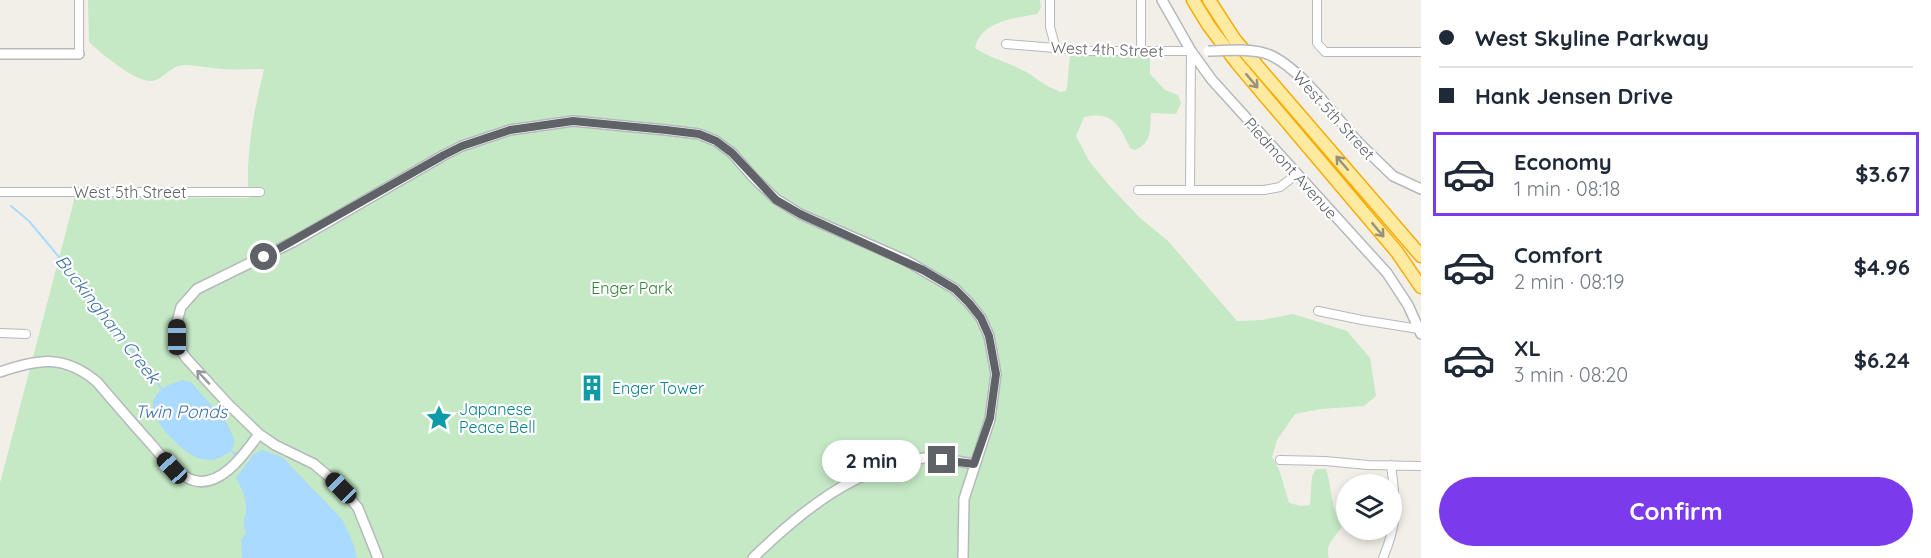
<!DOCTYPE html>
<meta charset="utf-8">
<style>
body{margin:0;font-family:Quicksand,sans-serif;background:#f6f6f7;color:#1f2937;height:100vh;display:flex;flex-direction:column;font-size:22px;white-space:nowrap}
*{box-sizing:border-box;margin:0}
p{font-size:20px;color:#747a83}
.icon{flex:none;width:33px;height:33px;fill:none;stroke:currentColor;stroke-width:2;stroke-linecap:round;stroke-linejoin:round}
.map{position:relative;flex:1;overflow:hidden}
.side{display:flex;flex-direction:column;background:#fff;width:510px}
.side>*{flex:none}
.banner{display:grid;align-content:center;height:132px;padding:0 18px;background:#fff}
.buttons{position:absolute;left:1336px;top:474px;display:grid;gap:12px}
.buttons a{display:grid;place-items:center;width:66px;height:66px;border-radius:50%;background:#fff;box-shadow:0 3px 9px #0003;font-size:30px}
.end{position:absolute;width:27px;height:27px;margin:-14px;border:8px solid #5f6368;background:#fff;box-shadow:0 0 0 3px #fff}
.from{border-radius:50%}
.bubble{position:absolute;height:42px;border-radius:21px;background:#fff;box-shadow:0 3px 9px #0003;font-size:20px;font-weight:700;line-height:42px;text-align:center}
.car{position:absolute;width:18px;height:36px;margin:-18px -9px;border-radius:8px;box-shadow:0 0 4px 2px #0007;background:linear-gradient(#222 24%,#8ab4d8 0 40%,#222 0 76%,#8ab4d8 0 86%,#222 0)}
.banner b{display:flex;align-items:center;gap:21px;height:57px;font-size:22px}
.banner b+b{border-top:2px solid #e0e1e3}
.banner i{width:15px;height:15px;background:#1f2937}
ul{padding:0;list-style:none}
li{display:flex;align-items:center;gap:18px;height:84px;margin:0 12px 9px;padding:0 6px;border:3px solid transparent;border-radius:0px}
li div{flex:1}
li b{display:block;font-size:22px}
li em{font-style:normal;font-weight:700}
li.selected{border-color:#7c3aed}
li>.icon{width:54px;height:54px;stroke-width:1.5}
.cta{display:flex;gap:12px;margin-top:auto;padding:12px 18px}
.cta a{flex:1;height:69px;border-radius:36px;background:#7c3aed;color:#fff;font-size:24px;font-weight:700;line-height:69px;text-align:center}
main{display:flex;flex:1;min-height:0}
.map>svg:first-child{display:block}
.green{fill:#c5e8c5}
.water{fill:#aadaff}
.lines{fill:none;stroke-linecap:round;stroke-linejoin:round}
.stream{stroke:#aadaff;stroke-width:2}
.minor-casing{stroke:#b5b8bc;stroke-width:10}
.tertiary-casing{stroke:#b5b8bc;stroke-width:12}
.trunk-casing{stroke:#f9ab00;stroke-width:15}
.minor{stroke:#fff;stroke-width:8}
.tertiary{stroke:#fff;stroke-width:9}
.trunk{stroke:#feeaa1;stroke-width:12}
.tertiary-bridge-casing{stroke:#b5b8bc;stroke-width:12;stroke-linecap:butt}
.tertiary-bridge{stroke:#fff;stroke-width:9}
.oneway{stroke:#97927c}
.oneway2{stroke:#979a9d}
.route{stroke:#5f6368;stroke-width:8}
.labels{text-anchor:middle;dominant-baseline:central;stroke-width:4.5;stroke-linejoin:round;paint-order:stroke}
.street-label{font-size:16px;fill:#5f6368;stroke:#fff}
.park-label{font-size:16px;fill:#348238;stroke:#fff}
.culture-label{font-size:16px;fill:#0d838f;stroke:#fff;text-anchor:start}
.water-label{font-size:18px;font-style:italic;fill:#4174aa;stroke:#fff}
</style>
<main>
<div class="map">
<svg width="1421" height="558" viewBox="0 0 1421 558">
<rect width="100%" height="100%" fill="#f1efe8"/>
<path class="green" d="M 88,0 L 1040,0 L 1041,7 L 1038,14 C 1016,18 981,20 975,48 C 992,59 1011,63 1028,73 C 1037,79 1046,86 1056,90 C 1062,93 1060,92 1066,91 L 1067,87 L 1070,56 L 1150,56 L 1150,74 L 1165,90 L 1178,95 L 1181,103 L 1176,114 L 1151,113 C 1150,129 1152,143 1135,150 L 1130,148 C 1119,124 1112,111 1084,117 L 1076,136 L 1089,161 L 1107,183 L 1140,218 L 1168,241 L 1237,321 L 1262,320 L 1293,314 L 1347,331 L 1370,358 L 1376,396 L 1364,406 L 1320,409 L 1295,414 L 1277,440 L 1272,457 L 1279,469 L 1289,503 L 1301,506 L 1310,505 L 1312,476 L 1316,469 L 1326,469 C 1332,488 1331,509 1342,527 C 1335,537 1324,545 1329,558 L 0,558 L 0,483 L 75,197 L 249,198 C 245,154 254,111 264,69 C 250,69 235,70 221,69 C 209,68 196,65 184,65 C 169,66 164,80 151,81 C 136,82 100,53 89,42 Z"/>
<path class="water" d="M 183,380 L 192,383 L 227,423 L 235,441 L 231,451 C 225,455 218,460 210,460 C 195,460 185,451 174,441 C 148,416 141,391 183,380 Z
M 262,450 L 282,457 L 342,519 L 352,540 L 357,558 L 242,558 L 241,540 L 246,533 C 241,517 246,520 246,508 C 246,498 241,486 236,478 L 253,455 Z"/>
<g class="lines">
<path class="stream" d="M 11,206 L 29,221 L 79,281 L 165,393
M 230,450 L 239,457"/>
<g class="minor-casing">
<path id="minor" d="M 79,0 L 79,54
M 1050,0 L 1050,27 L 1056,49
M 1317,0 L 1317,43 L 1325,52 L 1421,52
M 1006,44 L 1091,51 L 1191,51 L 1190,190
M 1141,51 L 1141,0
M 1138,190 L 1264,190 L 1280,187 L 1297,174
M 0,192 L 260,192
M 1318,311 L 1362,320 L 1419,329
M 0,333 L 26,334
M 1280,460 L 1325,461 L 1368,465 L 1421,466
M 1383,558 C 1399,520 1396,504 1391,465"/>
</g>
<g class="tertiary-casing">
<path id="tertiary" d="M 1162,0 L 1191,51 L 1212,80 L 1387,273 L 1408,305 L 1421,334
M 0,54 L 79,54
M 1358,142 L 1393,176 L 1421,189
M 0,372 C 38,359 64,354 97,382 C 115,403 133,424 152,445 C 162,457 172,469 186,477 C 216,495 244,455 259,434
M 378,558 L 358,508 L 341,487 L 314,464 L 275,445 L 259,434 L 228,404 L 186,358 L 180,349 L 176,337 L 177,322 L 181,307 L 197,289 L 293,242 L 444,155 L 462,146 L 510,130 L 573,121 L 666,130 L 699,134 L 716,141 L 732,153 L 754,178 L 776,199 L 800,214 L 905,260 L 955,289 L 969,303 L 981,318 L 989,336 L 996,374 L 990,419 L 964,499 L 963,558
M 753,558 C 800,512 856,466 924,458 C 939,456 958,462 974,464"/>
</g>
<g class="trunk-casing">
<path id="trunk" d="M 1193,0 L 1209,26 L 1237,63 L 1397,252 L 1421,287
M 1209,0 L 1235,40 L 1421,256"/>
</g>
<use href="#minor" class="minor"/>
<use href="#tertiary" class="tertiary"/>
<use href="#trunk" class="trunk"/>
<g class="tertiary-bridge-casing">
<path id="tertiary-bridge" d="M 1208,51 C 1226,51 1247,48 1264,53 C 1295,61 1336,117 1358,142"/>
</g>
<use href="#tertiary-bridge" class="tertiary-bridge"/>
</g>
<defs><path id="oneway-shaft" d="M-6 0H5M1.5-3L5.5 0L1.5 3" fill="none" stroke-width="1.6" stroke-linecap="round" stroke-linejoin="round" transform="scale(1.5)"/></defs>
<g class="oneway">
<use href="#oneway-shaft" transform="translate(1252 81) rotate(50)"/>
<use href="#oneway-shaft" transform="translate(1342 163) rotate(-131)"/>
<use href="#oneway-shaft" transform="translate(1378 230) rotate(50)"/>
</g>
<use class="oneway2" href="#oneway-shaft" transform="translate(203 377) rotate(-133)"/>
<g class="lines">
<path class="route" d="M 264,257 L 444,155 L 462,146 L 510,130 L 573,121 L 666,130 L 699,134 L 716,141 L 732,153 L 776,200 L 800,214 L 923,270 L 955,289 L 969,303 L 981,318 L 989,336 L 996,374 L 990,418 L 974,464 L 942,460"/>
</g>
<defs>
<g id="building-bare" transform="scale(2.07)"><path d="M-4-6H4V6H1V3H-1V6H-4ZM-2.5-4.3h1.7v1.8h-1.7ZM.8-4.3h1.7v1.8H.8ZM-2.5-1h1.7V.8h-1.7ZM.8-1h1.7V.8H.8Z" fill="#0f9aa8" stroke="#fff" stroke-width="2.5" paint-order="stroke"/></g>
<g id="sight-bare" transform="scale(2.07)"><path d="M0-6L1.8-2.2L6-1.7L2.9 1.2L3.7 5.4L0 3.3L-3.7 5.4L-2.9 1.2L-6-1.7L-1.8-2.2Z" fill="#0f9aa8" stroke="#fff" stroke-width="2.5" paint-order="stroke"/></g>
</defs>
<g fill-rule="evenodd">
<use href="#building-bare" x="592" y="388"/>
<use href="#sight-bare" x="439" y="418"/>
</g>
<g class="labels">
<g class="street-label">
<text transform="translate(1107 49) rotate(2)">West 4th Street</text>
<text transform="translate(1334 115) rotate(48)">West 5th Street</text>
<text transform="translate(1291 168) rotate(48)">Piedmont Avenue</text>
<text x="130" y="192">West 5th Street</text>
</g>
<g class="park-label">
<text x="632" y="288">Enger Park</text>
</g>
<g class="culture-label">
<text x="612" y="388">Enger Tower</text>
<text x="459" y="409">Japanese<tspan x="459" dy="18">Peace Bell</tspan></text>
</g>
<g class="water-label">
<text transform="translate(108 319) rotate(52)">Buckingham Creek</text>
<text x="181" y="411">Twin Ponds</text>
</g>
</g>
</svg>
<div class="buttons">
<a><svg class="icon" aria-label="layers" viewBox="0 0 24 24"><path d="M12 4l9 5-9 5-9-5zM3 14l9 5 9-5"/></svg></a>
</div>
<i class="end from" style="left:264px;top:257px"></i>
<i class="end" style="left:942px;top:460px"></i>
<div class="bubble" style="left:822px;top:440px;width:99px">2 min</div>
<i class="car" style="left:177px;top:337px;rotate:0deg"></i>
<i class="car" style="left:172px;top:468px;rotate:318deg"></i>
<i class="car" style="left:341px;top:488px;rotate:315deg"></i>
</div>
<section class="side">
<div class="banner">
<b><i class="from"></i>West Skyline Parkway</b>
<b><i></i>Hank Jensen Drive</b>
</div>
<ul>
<li class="selected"><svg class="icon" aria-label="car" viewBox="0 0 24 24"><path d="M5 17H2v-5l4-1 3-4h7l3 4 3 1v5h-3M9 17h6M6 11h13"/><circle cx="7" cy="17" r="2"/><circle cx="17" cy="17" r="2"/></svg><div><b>Economy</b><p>1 min · 08:18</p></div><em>$3.67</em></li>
<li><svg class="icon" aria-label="car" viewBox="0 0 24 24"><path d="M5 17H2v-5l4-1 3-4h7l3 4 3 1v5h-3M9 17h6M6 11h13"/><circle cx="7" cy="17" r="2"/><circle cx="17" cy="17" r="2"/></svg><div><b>Comfort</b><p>2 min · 08:19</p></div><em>$4.96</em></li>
<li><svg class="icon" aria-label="car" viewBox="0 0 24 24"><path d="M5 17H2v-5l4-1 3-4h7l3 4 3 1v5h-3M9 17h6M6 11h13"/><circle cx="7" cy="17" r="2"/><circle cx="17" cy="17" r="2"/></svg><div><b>XL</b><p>3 min · 08:20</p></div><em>$6.24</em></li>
</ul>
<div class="cta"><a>Confirm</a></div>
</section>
</main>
